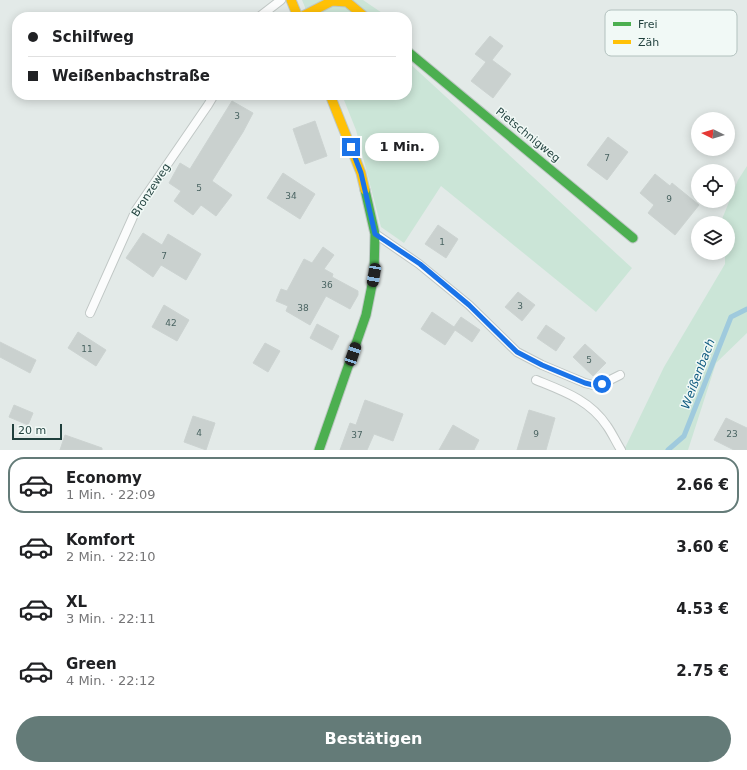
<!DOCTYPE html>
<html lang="de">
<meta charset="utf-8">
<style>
body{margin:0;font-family:"DejaVu Sans",sans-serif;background:#f6f6f6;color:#202124;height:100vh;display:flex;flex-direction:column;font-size:15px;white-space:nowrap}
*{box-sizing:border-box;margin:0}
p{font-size:13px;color:#757577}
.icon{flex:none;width:22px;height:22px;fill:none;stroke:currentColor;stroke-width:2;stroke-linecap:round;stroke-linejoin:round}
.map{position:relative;height:450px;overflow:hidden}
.details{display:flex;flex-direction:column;background:#fff;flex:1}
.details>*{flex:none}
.guide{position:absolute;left:12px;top:12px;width:400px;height:88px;border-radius:16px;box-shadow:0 2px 10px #0003;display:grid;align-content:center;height:88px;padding:0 16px;background:#fff}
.needle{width:26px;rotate:275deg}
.tools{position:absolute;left:691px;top:112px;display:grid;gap:8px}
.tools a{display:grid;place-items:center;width:44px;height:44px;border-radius:50%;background:#fff;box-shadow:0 2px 10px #0003;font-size:20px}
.scale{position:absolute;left:12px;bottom:10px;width:50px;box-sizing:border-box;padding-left:4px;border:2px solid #1f3f3c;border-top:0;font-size:11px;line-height:14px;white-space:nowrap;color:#1f3f3c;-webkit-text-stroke:3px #f1f9f6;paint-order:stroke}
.end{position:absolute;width:18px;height:18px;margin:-9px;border:5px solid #1a73e8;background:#fff;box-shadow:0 0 0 2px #fff}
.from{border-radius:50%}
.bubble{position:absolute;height:28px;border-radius:14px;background:#fff;box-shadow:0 2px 10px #0003;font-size:13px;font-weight:700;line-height:28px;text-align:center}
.car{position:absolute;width:12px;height:24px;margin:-12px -6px;border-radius:5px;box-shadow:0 0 3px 1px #0007;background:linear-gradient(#222 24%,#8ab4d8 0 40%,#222 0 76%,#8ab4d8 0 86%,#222 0)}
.guide b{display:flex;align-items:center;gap:14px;height:38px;font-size:15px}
.guide b+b{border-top:1px solid #e0e0e0}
.guide i{width:10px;height:10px;background:#202124}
ul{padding:7px 0 0;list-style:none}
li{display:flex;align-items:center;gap:12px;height:56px;margin:0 8px 6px;padding:0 8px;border:2px solid transparent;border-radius:16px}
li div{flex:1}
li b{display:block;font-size:15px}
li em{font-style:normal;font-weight:700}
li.current{border-color:#647b78}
li>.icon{width:36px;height:36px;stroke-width:1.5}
.button{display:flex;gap:8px;margin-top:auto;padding:8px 16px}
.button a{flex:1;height:46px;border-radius:24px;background:#647b78;color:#fff;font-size:16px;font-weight:700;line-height:46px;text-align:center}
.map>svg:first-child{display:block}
.green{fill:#cbe5d7}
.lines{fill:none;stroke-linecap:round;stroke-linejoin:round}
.stream{stroke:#9fcadd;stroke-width:5}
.building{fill:#cad1cf;stroke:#ccd3d1}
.lane-casing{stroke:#c0c7c5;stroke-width:10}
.fast-casing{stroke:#bec8c5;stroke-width:11}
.slow-casing{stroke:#bec8c5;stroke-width:11}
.lane{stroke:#fbfcfc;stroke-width:8}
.fast{stroke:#4caf50;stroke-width:9}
.slow{stroke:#ffc107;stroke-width:9}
.route{stroke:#1a73e8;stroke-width:5}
.labels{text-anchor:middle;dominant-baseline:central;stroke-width:3;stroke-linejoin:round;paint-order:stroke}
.number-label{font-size:9px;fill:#4a6462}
.street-label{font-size:11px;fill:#1f3f3c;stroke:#f1f9f6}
.water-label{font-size:12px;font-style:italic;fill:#125d82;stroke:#f1f9f6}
.key{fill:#f1f9f6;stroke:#b2c1be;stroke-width:1}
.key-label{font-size:11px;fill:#1f3f3c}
</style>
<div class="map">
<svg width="747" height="450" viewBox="0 0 747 450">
<rect width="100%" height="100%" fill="#e3eae8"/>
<path class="green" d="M 302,0 L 363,0 L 388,17 L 309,17 Z
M 407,61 L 632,268 L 596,312 L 441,186 L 404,243 L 381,227 L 356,130 L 342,95 L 407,95 Z
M 747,166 L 747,333 L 716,363 L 688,450 L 624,450 L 664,367 L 725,264 L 725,253 L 728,253 L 728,223 L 723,223 L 722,219 L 738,180 Z"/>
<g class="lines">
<path class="stream" d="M 668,450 L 684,436 L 731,317 L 747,309"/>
</g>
<path class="building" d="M 490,36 L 503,46 L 492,60 L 511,74 L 493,98 L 471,81 L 486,62 L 475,54 Z
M 232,101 L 253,113 L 243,132 L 212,181 L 232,195 L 216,216 L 201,205 L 193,215 L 174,201 L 181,191 L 169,183 L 180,163 L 190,169 Z
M 315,121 L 327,156 L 305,164 L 293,129 Z
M 608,137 L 628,152 L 607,180 L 587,165 Z
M 283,173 L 315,194 L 300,219 L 267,198 Z
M 655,174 L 670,186 L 672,183 L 699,205 L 675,235 L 648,213 L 654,205 L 640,193 Z
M 438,225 L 458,239 L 446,258 L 425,244 Z
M 143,233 L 162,245 L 168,234 L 201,254 L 186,280 L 161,265 L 153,277 L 126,258 Z
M 323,247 L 334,255 L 324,269 L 333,274 L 332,277 L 358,291 L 358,295 L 350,309 L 326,296 L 310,325 L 286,311 L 288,306 L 276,301 L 281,289 L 287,291 L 304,259 L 312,263 Z
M 518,292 L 535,305 L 522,321 L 505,307 Z
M 164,305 L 189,320 L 177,341 L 152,327 Z
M 432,312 L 454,327 L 461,317 L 480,330 L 472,342 L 455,330 L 445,345 L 421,329 Z
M 317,324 L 339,336 L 332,350 L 310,338 Z
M 546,325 L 565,338 L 556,351 L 537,338 Z
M 78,332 L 106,350 L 96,366 L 68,348 Z
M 0,342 L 36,360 L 30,373 L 0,357 Z
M 265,343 L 280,351 L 268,372 L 253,363 Z
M 585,344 L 606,363 L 593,376 L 573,357 Z
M 365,400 L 403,414 L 393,441 L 374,434 L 367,450 L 340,450 L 350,423 L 356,425 Z
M 14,405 L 33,413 L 28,425 L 9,417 Z
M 529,410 L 555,418 L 546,450 L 517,450 Z
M 193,416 L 215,423 L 206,450 L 184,442 Z
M 726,418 L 747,428 L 747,450 L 734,450 L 714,440 Z
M 453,425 L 479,440 L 474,450 L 439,450 Z
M 65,435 L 102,448 L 102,450 L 60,450 Z"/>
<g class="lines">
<g class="lane-casing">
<path id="lane" d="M 259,17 L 281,0
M 377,235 L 419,264 L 469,305 L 517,352 L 542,365 L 585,383 L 593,385 L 602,384 L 620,375
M 90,313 L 136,210 L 208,105 L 214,95
M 536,380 C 563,391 590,400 607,426 C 612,433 616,442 621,450"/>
</g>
<g class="fast-casing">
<path id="fast" d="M 407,51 L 633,238
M 319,450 L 366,315 L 374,275 L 375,234 L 365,190"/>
</g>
<g class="slow-casing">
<path id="slow" d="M 291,0 L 298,17
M 301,17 L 332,1 L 347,2 L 365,17
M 330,95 L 361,173 L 365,190"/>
</g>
<use href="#lane" class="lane"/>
<use href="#fast" class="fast"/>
<use href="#slow" class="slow"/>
</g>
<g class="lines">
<path class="route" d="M 351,147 L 361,173 L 375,234 L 420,264 L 469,305 L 517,352 L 542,365 L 585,383 L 593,385 L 602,384"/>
</g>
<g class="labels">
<g class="number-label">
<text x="237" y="116">3</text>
<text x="607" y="158">7</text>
<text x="199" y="188">5</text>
<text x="291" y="196">34</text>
<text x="669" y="199">9</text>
<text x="442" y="242">1</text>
<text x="164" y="256">7</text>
<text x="327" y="285">36</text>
<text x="520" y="306">3</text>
<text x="303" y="308">38</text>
<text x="171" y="323">42</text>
<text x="87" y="349">11</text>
<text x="589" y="360">5</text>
<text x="199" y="433">4</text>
<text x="536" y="434">9</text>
<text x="732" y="434">23</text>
<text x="357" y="435">37</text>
</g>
<g class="street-label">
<text transform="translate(528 135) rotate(39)">Pietschnigweg</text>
<text transform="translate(151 190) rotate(-57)">Bronzeweg</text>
</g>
<g class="water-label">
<text transform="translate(698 374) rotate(-69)">Weißenbach</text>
</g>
</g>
<rect x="605" y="10" width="132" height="46" rx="6" class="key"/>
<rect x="613" y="22" width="18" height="4" fill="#4caf50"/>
<rect x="613" y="40" width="18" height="4" fill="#ffc107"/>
<g class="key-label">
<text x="638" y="28">Frei</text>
<text x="638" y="46">Zäh</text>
</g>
</svg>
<div class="tools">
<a><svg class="needle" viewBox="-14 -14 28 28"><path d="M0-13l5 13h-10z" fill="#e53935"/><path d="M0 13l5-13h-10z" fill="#757577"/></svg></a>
<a><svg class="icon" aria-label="locate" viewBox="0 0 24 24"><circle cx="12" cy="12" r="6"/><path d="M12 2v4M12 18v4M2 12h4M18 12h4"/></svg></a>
<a><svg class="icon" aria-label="layers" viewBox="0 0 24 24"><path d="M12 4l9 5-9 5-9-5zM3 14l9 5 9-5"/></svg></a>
</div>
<div class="scale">20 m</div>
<i class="end from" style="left:602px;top:384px"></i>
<i class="end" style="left:351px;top:147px"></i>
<div class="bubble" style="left:365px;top:133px;width:74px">1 Min.</div>
<i class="car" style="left:374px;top:275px;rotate:190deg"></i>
<i class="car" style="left:353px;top:354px;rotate:19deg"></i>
<div class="guide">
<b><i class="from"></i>Schilfweg</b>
<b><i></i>Weißenbachstraße</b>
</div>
</div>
<section class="details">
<ul>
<li class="current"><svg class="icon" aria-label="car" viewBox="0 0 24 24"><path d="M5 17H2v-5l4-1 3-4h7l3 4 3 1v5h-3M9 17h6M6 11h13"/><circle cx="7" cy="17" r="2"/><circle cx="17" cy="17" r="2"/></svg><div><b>Economy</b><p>1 Min. · 22:09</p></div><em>2.66 €</em></li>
<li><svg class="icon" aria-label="car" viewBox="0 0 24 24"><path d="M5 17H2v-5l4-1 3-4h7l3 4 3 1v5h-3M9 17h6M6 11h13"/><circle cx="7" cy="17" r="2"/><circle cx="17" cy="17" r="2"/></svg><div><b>Komfort</b><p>2 Min. · 22:10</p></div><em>3.60 €</em></li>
<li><svg class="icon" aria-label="car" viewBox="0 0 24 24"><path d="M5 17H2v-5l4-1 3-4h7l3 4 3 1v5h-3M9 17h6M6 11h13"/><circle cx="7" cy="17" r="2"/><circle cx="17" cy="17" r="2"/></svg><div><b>XL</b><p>3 Min. · 22:11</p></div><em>4.53 €</em></li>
<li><svg class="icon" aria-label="car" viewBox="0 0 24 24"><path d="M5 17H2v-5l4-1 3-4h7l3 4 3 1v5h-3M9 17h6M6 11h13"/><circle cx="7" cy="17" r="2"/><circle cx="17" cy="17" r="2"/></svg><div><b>Green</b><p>4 Min. · 22:12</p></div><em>2.75 €</em></li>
</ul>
<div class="button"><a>Bestätigen</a></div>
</section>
